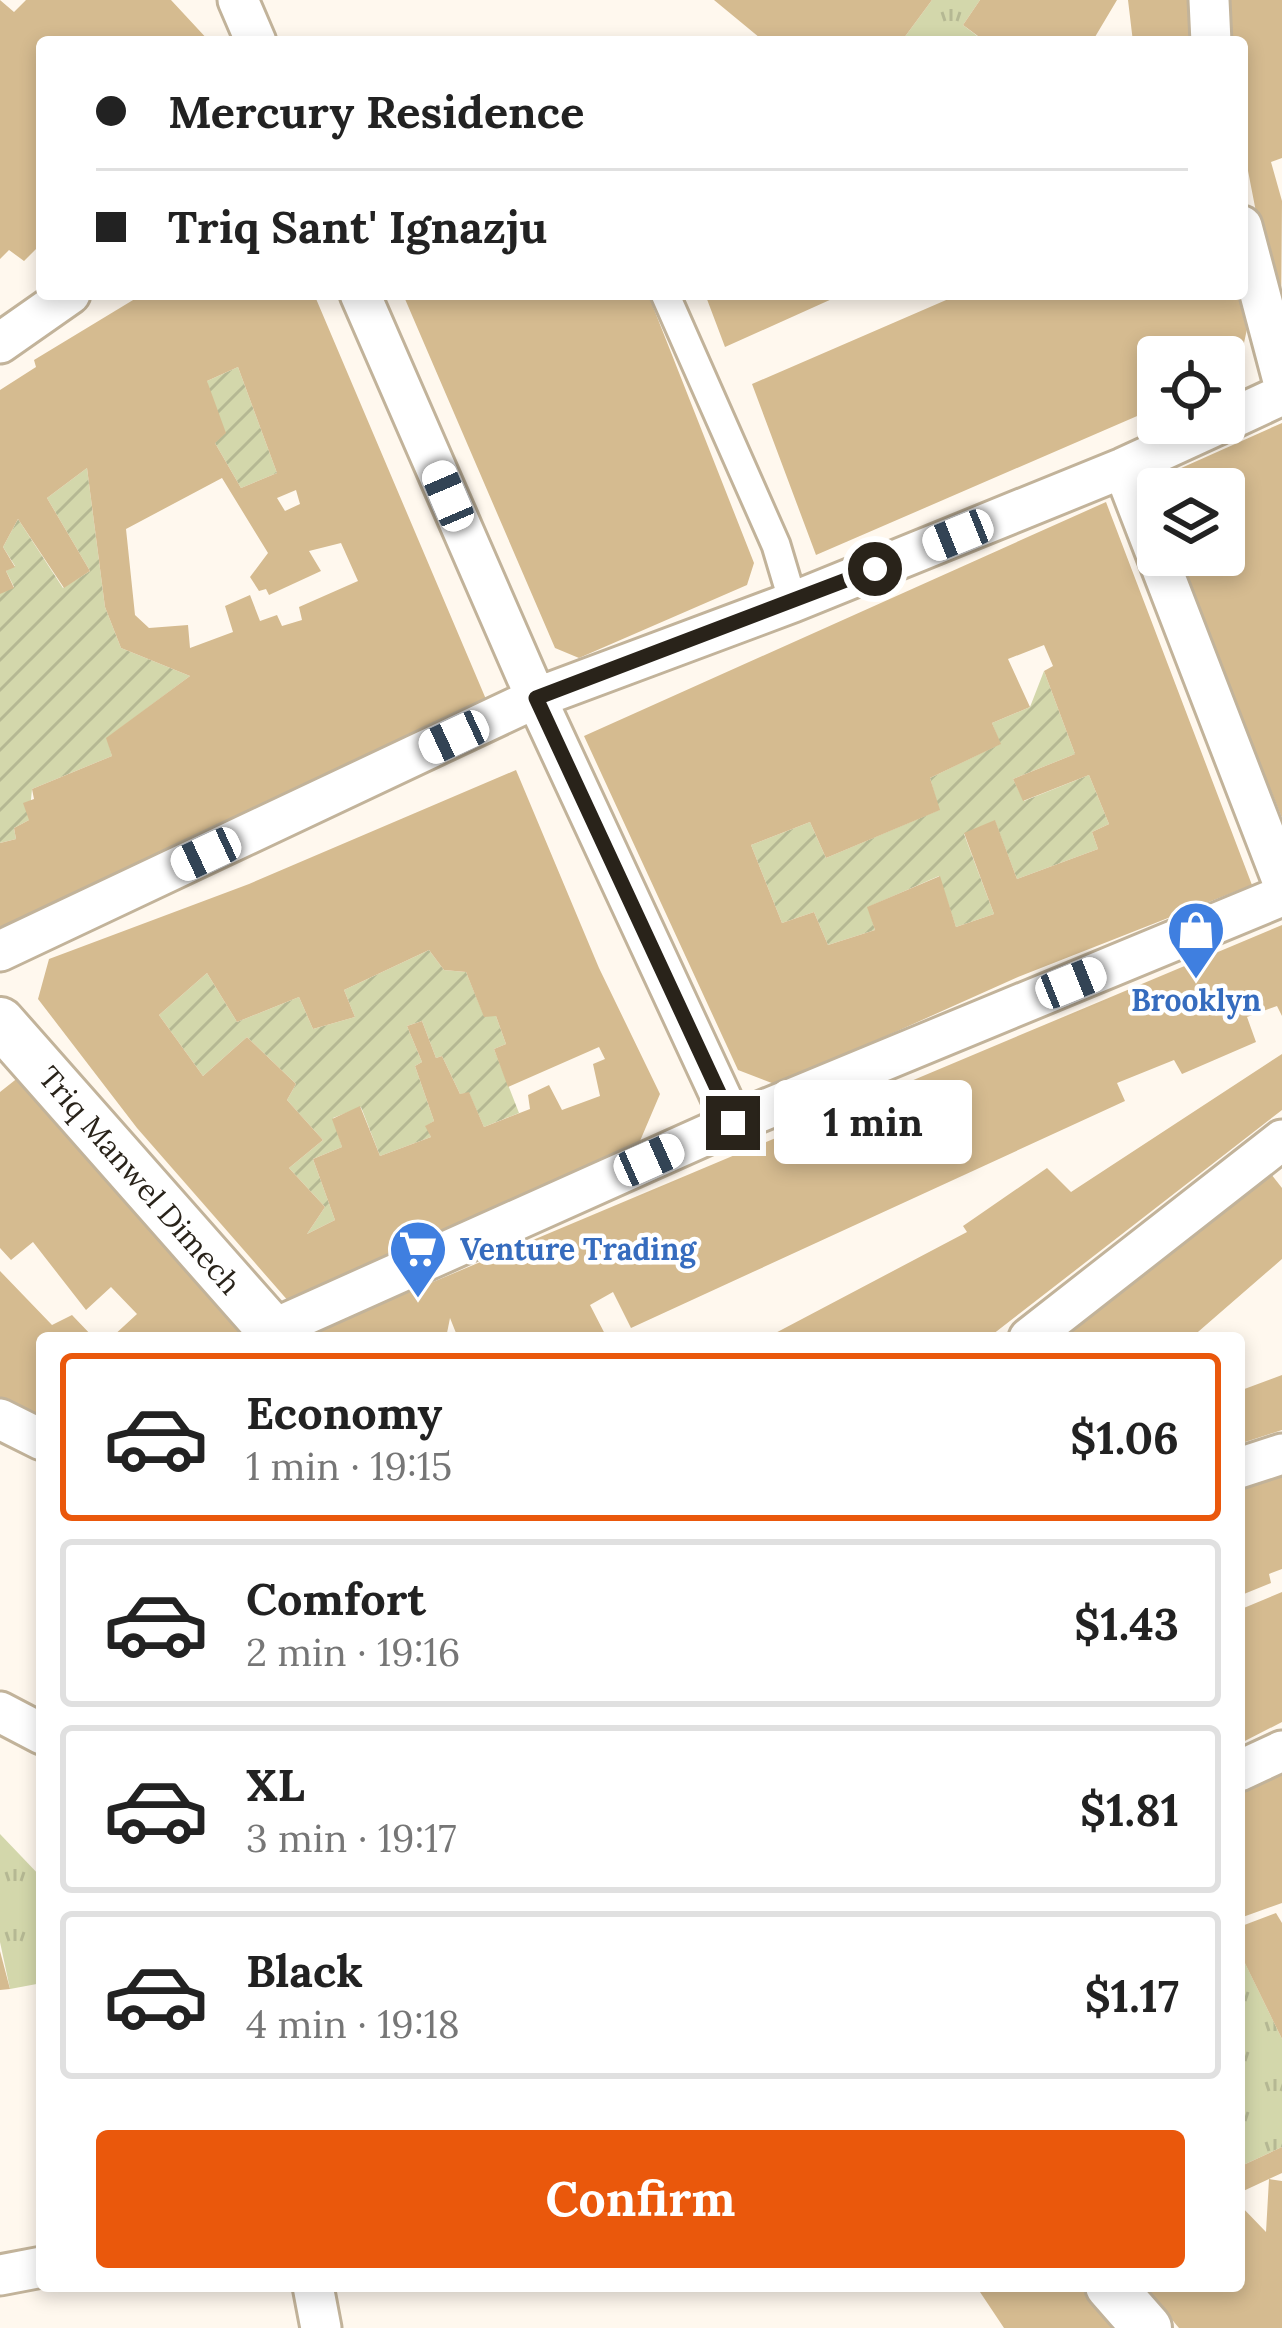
<!DOCTYPE html>
<meta charset="utf-8">
<style>
body{margin:0;font-family:Lora,serif;background:#f2f2f2;color:#222;height:100vh;display:flex;flex-direction:column;font-size:45px;white-space:nowrap}
*{box-sizing:border-box;margin:0}
p{font-size:39px;color:#767676}
.icon{flex:none;width:66px;height:66px;fill:none;stroke:currentColor;stroke-width:2;stroke-linecap:round;stroke-linejoin:round}
.map{position:relative;flex:1;overflow:hidden}
.side{position:absolute;left:36px;top:1332px;width:1209px;height:960px;display:flex;flex-direction:column;background:#fff;border-radius:12px;box-shadow:0 6px 18px #0003}
.side>*{flex:none}
.hud{position:absolute;left:36px;top:36px;width:1212px;height:264px;border-radius:12px;box-shadow:0 6px 18px #0003;display:grid;align-content:center;height:264px;padding:0 60px;background:#fff}
.tools{position:absolute;left:1137px;top:336px;display:grid;gap:24px}
.tools a{display:grid;place-items:center;width:108px;height:108px;border-radius:12px;background:#fff;box-shadow:0 6px 18px #0003;font-size:60px}
.end{position:absolute;width:54px;height:54px;margin:-27px;border:15px solid #29231a;background:#fff;box-shadow:0 0 0 6px #fff}
.from{border-radius:50%}
.bubble{position:absolute;height:84px;border-radius:12px;background:#fff;box-shadow:0 6px 18px #0003;font-size:39px;font-weight:800;line-height:84px;text-align:center}
.car{position:absolute;width:36px;height:72px;margin:-36px -18px;border-radius:15px;box-shadow:0 0 9px 3px #0007;background:linear-gradient(#fff 24%,#345 0 40%,#fff 0 76%,#345 0 86%,#fff 0)}
.hud b{display:flex;align-items:center;gap:42px;height:114px;font-size:45px}
.hud b+b{border-top:3px solid #e0e0e0}
.hud i{width:30px;height:30px;background:#222}
ul{padding:21px 0 0;list-style:none}
li{display:flex;align-items:center;gap:36px;height:168px;margin:0 24px 18px;padding:0 36px;border:6px solid #e0e0e0;border-radius:12px}
li div{flex:1}
li b{display:block;font-size:45px}
li em{font-style:normal;font-weight:800}
li.active{border-color:#ea580c}
li>.icon{width:108px;height:108px;stroke-width:1.5}
.button{display:flex;gap:24px;margin-top:auto;padding:24px 60px}
.button a{flex:1;height:138px;border-radius:12px;background:#ea580c;color:#fff;font-size:48px;font-weight:800;line-height:138px;text-align:center}
.map>svg:first-child{display:block}
.grass{fill:url(#grass-tufts)}
.garden{fill:url(#garden-furrows)}
.building{fill:#d5bb90;fill-rule:evenodd}
.lines{fill:none;stroke-linecap:round;stroke-linejoin:round}
.pedestrian-casing{stroke:#c2b39a;stroke-width:33}
.minor-casing{stroke:#c2b39a;stroke-width:45}
.tertiary-casing{stroke:#c2b39a;stroke-width:54}
.pedestrian{stroke:#fff;stroke-width:27}
.minor{stroke:#fff;stroke-width:39}
.tertiary{stroke:#fff;stroke-width:48}
.route{stroke:#29231a;stroke-width:15}
.labels{text-anchor:middle;dominant-baseline:central;stroke-width:9;stroke-linejoin:round;paint-order:stroke}
.shop-label{font-size:30px;font-weight:bold;fill:#366cbe;stroke:#fff}
.street-label{font-size:30px;fill:#29231a;stroke:#fff}
</style>
<div class="map">
<svg width="1282" height="2328" viewBox="0 0 1282 2328">
<defs>
<pattern id="grass-tufts" width="24" height="20" patternUnits="userSpaceOnUse" patternTransform="scale(3)"><rect width="24" height="20" fill="#d3d7ab"/><path d="M3 7l-1-3M5 7V3M7 7l1-3M15 17l-1-3M17 17v-4M19 17l1-3" fill="none" stroke="#b5b893"/></pattern>
<pattern id="garden-furrows" width="10" height="10" patternUnits="userSpaceOnUse" patternTransform="scale(3)"><rect width="10" height="10" fill="#d3d7ab"/><path d="M-1 1l2-2M0 10L10 0M9 11l2-2" fill="none" stroke="#b5b893"/></pattern>
</defs>
<rect width="100%" height="100%" fill="#fff8ee"/>
<path class="grass" d="M 932,0 L 980,0 L 963,25 L 985,42 L 901,42 Z
M 0,1834 L 42,1878 L 42,1983 L 10,1989 L 0,1942 Z
M 1245,1963 L 1282,2039 L 1282,2147 L 1239,2167 L 1239,1965 Z"/>
<path class="garden" d="M 238,367 L 277,473 L 241,488 L 215,443 L 207,381 Z
M 87,468 L 105,607 L 121,648 L 190,676 L 107,738 L 112,756 L 32,789 L 29,820 L 14,828 L 16,839 L 0,843 L 0,592 L 14,587 L 6,571 L 15,566 L 3,547 L 18,519 L 63,588 L 90,571 L 47,498 Z
M 1044,671 L 1075,754 L 1013,779 L 1024,801 L 1089,775 L 1109,824 L 1092,832 L 1098,849 L 1017,879 L 995,821 L 964,834 L 994,914 L 956,927 L 939,876 L 868,907 L 875,930 L 828,945 L 814,912 L 782,923 L 751,845 L 810,822 L 826,858 L 939,810 L 930,778 L 1000,744 L 992,723 L 1030,707 Z
M 429,950 L 444,970 L 466,972 L 484,1016 L 496,1016 L 506,1044 L 494,1049 L 519,1113 L 484,1127 L 469,1093 L 460,1094 L 442,1056 L 436,1058 L 422,1021 L 407,1026 L 422,1062 L 415,1066 L 434,1121 L 426,1126 L 431,1137 L 380,1156 L 361,1107 L 333,1118 L 342,1147 L 313,1159 L 335,1220 L 307,1234 L 325,1207 L 289,1168 L 323,1140 L 287,1100 L 296,1084 L 247,1037 L 203,1076 L 159,1015 L 207,973 L 237,1022 L 299,997 L 313,1029 L 355,1017 L 344,990 Z"/>
<path class="building" d="M 0,0 L 14,12 L 26,0 L 171,0 L 210,42 L 42,42 L 42,243 L 24,261 L 9,250 L 0,259 Z
M 714,0 L 932,0 L 901,42 L 765,42 Z
M 980,0 L 1117,0 L 1092,42 L 986,42 L 963,25 Z
M 1128,0 L 1191,0 L 1194,42 L 1133,42 Z
M 1231,0 L 1282,0 L 1282,158 L 1271,162 L 1282,201 L 1281,315 L 1270,284 L 1242,140 L 1242,42 L 1231,42 Z
M 143,294 L 314,294 L 491,711 L 136,872 L 0,928 L 0,843 L 16,839 L 14,828 L 29,820 L 23,803 L 34,799 L 32,789 L 112,756 L 106,738 L 190,676 L 121,648 L 105,607 L 87,468 L 47,498 L 90,571 L 64,588 L 18,519 L 3,547 L 15,567 L 6,571 L 14,588 L 0,594 L 0,390 L 36,367 L 34,360 ZM 238,367 L 277,473 L 241,488 L 215,443 L 226,433 L 207,381 ZM 222,478 L 268,553 L 250,577 L 259,591 L 266,589 L 269,595 L 321,571 L 309,551 L 341,543 L 358,581 L 299,607 L 302,620 L 282,626 L 277,615 L 260,621 L 250,595 L 225,606 L 233,632 L 190,648 L 188,625 L 149,628 L 135,615 L 126,529 ZM 296,490 L 300,504 L 285,511 L 277,498 Z
M 407,294 L 648,294 L 754,563 L 747,585 L 579,658 L 555,648 L 405,299 Z
M 705,294 L 843,294 L 725,347 Z
M 960,294 L 1242,294 L 1249,320 L 1237,375 L 1224,380 L 1224,357 L 1158,357 L 1158,407 L 816,555 L 752,384 Z
M 1282,423 L 1282,818 L 1176,555 L 1224,555 L 1224,489 L 1154,489 L 1152,481 Z
M 1106,502 L 1252,885 L 1018,977 L 777,1085 L 738,1070 L 584,736 ZM 1044,645 L 1053,666 L 1044,671 L 1075,754 L 1013,779 L 1023,801 L 1089,775 L 1109,824 L 1092,832 L 1098,849 L 1017,879 L 995,820 L 964,833 L 994,914 L 956,927 L 940,876 L 867,907 L 875,930 L 828,945 L 814,912 L 782,923 L 751,845 L 810,822 L 826,858 L 940,810 L 930,778 L 1001,744 L 992,723 L 1030,707 L 1008,659 Z
M 516,770 L 599,968 L 660,1094 L 640,1141 L 464,1227 L 290,1303 L 137,1128 L 38,999 L 49,959 L 249,884 ZM 429,950 L 444,970 L 466,972 L 484,1017 L 496,1016 L 506,1044 L 494,1049 L 508,1087 L 599,1047 L 605,1059 L 593,1064 L 600,1096 L 562,1110 L 549,1085 L 528,1095 L 530,1109 L 484,1127 L 469,1092 L 460,1094 L 442,1056 L 436,1058 L 422,1021 L 407,1026 L 422,1062 L 415,1066 L 434,1121 L 425,1126 L 431,1137 L 380,1156 L 360,1106 L 332,1119 L 342,1147 L 313,1159 L 335,1220 L 307,1234 L 325,1207 L 289,1168 L 323,1140 L 287,1100 L 296,1084 L 247,1037 L 203,1076 L 159,1015 L 207,973 L 237,1022 L 299,997 L 313,1029 L 355,1017 L 344,990 Z
M 1282,925 L 1282,1016 L 1277,1006 L 1247,1017 L 1256,1042 L 1182,1074 L 1174,1060 L 1117,1083 L 1125,1101 L 631,1328 L 613,1292 L 590,1305 L 607,1338 L 458,1338 L 450,1318 L 446,1338 L 312,1338 L 314,1332 Z
M 1282,1054 L 1282,1110 L 988,1338 L 766,1338 L 967,1232 L 963,1226 L 1047,1168 L 1071,1192 Z
M 24,1073 L 257,1338 L 176,1338 L 173,1335 L 169,1338 L 111,1338 L 137,1314 L 111,1287 L 86,1310 L 33,1242 L 11,1260 L 0,1248 L 0,1092 Z
M 1271,1174 L 1282,1188 L 1282,1259 L 1191,1338 L 1055,1338 Z
M 0,1271 L 52,1325 L 72,1315 L 94,1338 L 42,1338 L 42,1420 L 0,1401 Z
M 1282,1375 L 1282,1430 L 1239,1444 L 1239,1391 Z
M 1282,1474 L 1282,1569 L 1269,1574 L 1271,1583 L 1239,1596 L 1239,1490 Z
M 1282,1592 L 1282,1722 L 1239,1744 L 1239,1610 Z
M 1282,1769 L 1282,1903 L 1240,1918 L 1239,1787 Z
M 1276,1913 L 1282,1923 L 1282,2039 L 1239,1951 L 1239,1927 Z
M 0,1951 L 10,1989 L 0,1990 Z
M 1282,2147 L 1282,2173 L 1269,2179 L 1282,2181 L 1282,2328 L 1179,2328 L 1144,2286 L 1239,2286 L 1239,2204 L 1266,2232 L 1269,2179 L 1239,2193 L 1239,2167 Z
M 976,2286 L 1089,2286 L 1128,2328 L 1004,2328 Z"/>
<g class="lines">
<g class="pedestrian-casing">
<path id="pedestrian" d="M 665,294 L 776,545 L 793,602"/>
</g>
<g class="minor-casing">
<path id="minor" d="M 238,0 L 256,42
M 1209,0 L 1211,42
M 1242,226 L 1282,377
M 360,294 L 536,698 L 733,1123
M 0,343 L 70,294
M 1224,422 L 1282,395
M 1123,468 L 1282,880
M 0,951 L 536,698 L 793,602 L 1123,468 L 1221,423
M 271,1330 L 733,1123 L 1282,896
M 1029,1338 L 1282,1140
M 0,1419 L 42,1440
M 1239,1468 L 1282,1454
M 0,1712 L 42,1734
M 1239,1771 L 1282,1751
M 0,2275 L 42,2267
M 313,2286 L 321,2328"/>
</g>
<g class="tertiary-casing">
<path id="tertiary" d="M 0,1022 L 279,1338
M 1110,2286 L 1147,2328"/>
</g>
<use href="#pedestrian" class="pedestrian"/>
<use href="#minor" class="minor"/>
<use href="#tertiary" class="tertiary"/>
</g>
<g class="lines">
<path class="route" d="M 733,1123 L 536,698 L 875,569"/>
</g>
<defs>
<g id="shop-pin" transform="scale(3)"><path d="M0 17L-7.5 6A9.5 9.5 0 1 1 7.5 6Z" fill="#3f7fe0" stroke="#fff"/><path d="M-5-2.5h2.3a2.7 3.5 0 0 1 5.4 0H5L5.5 6h-11ZM-1.5-2.5h3a1.5 2.3 0 0 0-3 0Z" fill="#fff"/></g>
<g id="supermarket-pin" transform="scale(3)"><path d="M0 17L-7.5 6A9.5 9.5 0 1 1 7.5 6Z" fill="#3f7fe0" stroke="#fff"/><path d="M-6-5.5h2.5l.6 2H6L4.5 2H-2.5L-4.4-4H-6ZM-1.5 3.2a1.3 1.3 0 1 0 .1 0ZM3 3.2a1.3 1.3 0 1 0 .1 0Z" fill="#fff"/></g>
</defs>
<g fill-rule="evenodd">
<use href="#shop-pin" x="1196" y="930"/>
<use href="#supermarket-pin" x="418" y="1249"/>
</g>
<g class="labels">
<g class="shop-label">
<text x="1196" y="1000">Brooklyn</text>
<text x="460" y="1249" text-anchor="start">Venture Trading</text>
</g>
<g class="street-label">
<text transform="translate(140 1180) rotate(49)">Triq Manwel Dimech</text>
</g>
</g>
</svg>
<div class="tools">
<a><svg class="icon" aria-label="locate" viewBox="0 0 24 24"><circle cx="12" cy="12" r="6"/><path d="M12 2v4M12 18v4M2 12h4M18 12h4"/></svg></a>
<a><svg class="icon" aria-label="layers" viewBox="0 0 24 24"><path d="M12 4l9 5-9 5-9-5zM3 14l9 5 9-5"/></svg></a>
</div>
<i class="end from" style="left:875px;top:569px"></i>
<i class="end" style="left:733px;top:1123px"></i>
<div class="bubble" style="left:774px;top:1080px;width:198px">1 min</div>
<i class="car" style="left:448px;top:496px;rotate:337deg"></i>
<i class="car" style="left:958px;top:535px;rotate:248deg"></i>
<i class="car" style="left:454px;top:737px;rotate:245deg"></i>
<i class="car" style="left:206px;top:854px;rotate:245deg"></i>
<i class="car" style="left:1071px;top:983px;rotate:68deg"></i>
<i class="car" style="left:649px;top:1160px;rotate:66deg"></i>
<div class="hud">
<b><i class="from"></i>Mercury Residence</b>
<b><i></i>Triq Sant' Ignazju</b>
</div>
<section class="side">
<ul>
<li class="active"><svg class="icon" aria-label="car" viewBox="0 0 24 24"><path d="M5 17H2v-5l4-1 3-4h7l3 4 3 1v5h-3M9 17h6M6 11h13"/><circle cx="7" cy="17" r="2"/><circle cx="17" cy="17" r="2"/></svg><div><b>Economy</b><p>1 min · 19:15</p></div><em>$1.06</em></li>
<li><svg class="icon" aria-label="car" viewBox="0 0 24 24"><path d="M5 17H2v-5l4-1 3-4h7l3 4 3 1v5h-3M9 17h6M6 11h13"/><circle cx="7" cy="17" r="2"/><circle cx="17" cy="17" r="2"/></svg><div><b>Comfort</b><p>2 min · 19:16</p></div><em>$1.43</em></li>
<li><svg class="icon" aria-label="car" viewBox="0 0 24 24"><path d="M5 17H2v-5l4-1 3-4h7l3 4 3 1v5h-3M9 17h6M6 11h13"/><circle cx="7" cy="17" r="2"/><circle cx="17" cy="17" r="2"/></svg><div><b>XL</b><p>3 min · 19:17</p></div><em>$1.81</em></li>
<li><svg class="icon" aria-label="car" viewBox="0 0 24 24"><path d="M5 17H2v-5l4-1 3-4h7l3 4 3 1v5h-3M9 17h6M6 11h13"/><circle cx="7" cy="17" r="2"/><circle cx="17" cy="17" r="2"/></svg><div><b>Black</b><p>4 min · 19:18</p></div><em>$1.17</em></li>
</ul>
<div class="button"><a>Confirm</a></div>
</section>
</div>
